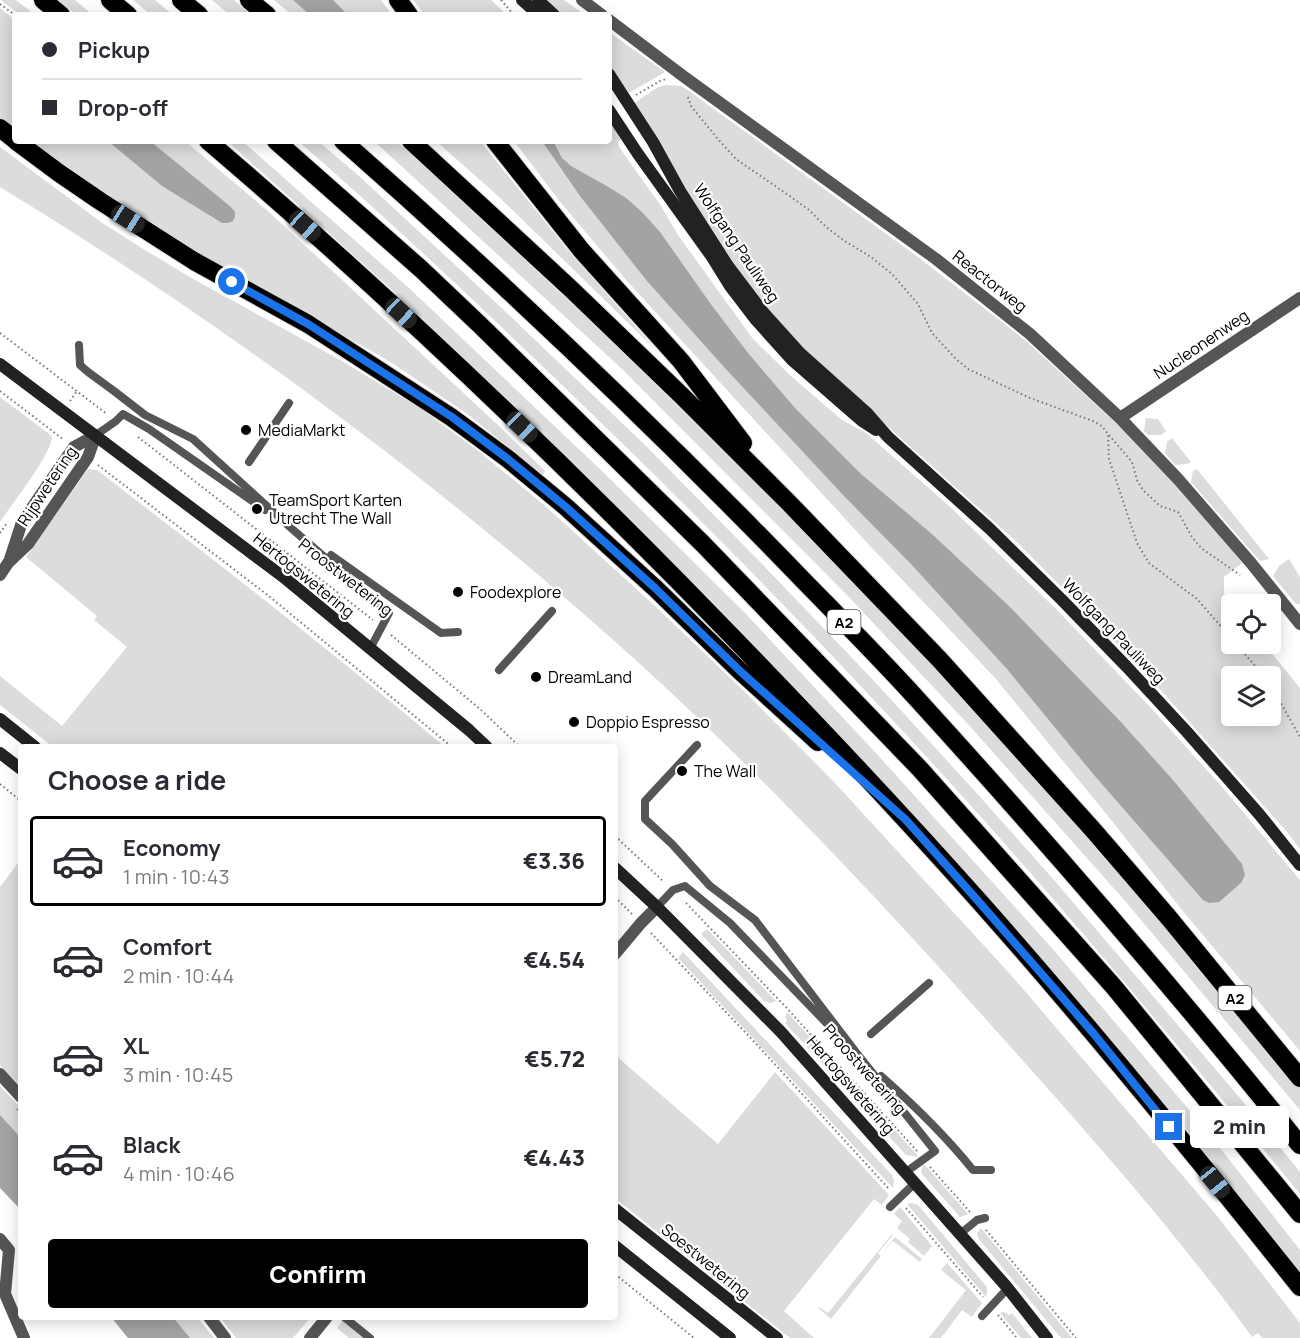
<!DOCTYPE html>
<meta charset="utf-8">
<style>
body{margin:0;font-family:Manrope,sans-serif;background:#f2f2f3;color:#2b2b33;height:100vh;display:flex;flex-direction:column;font-size:22px;white-space:nowrap}
*{box-sizing:border-box;margin:0}
p{font-size:20px;color:#7c7c81}
.icon{flex:none;width:33px;height:33px;fill:none;stroke:currentColor;stroke-width:2;stroke-linecap:round;stroke-linejoin:round}
.map{position:relative;flex:1;overflow:hidden}
.details{position:absolute;left:18px;top:744px;width:600px;height:576px;display:flex;flex-direction:column;background:#fff;border-radius:6px;box-shadow:0 3px 15px #0003}
.details>*{flex:none}
.banner{position:absolute;left:12px;top:12px;width:600px;height:132px;border-radius:6px;box-shadow:0 3px 15px #0003;display:grid;align-content:center;height:132px;padding:0 30px;background:#fff}
.controls{position:absolute;left:1221px;top:594px;display:grid;gap:12px}
.controls a{display:grid;place-items:center;width:60px;height:60px;border-radius:6px;background:#fff;box-shadow:0 3px 15px #0003;font-size:30px}
.end{position:absolute;width:27px;height:27px;margin:-14px;border:8px solid #1a73e8;background:#fff;box-shadow:0 0 0 3px #fff}
.from{border-radius:50%}
.bubble{position:absolute;height:42px;border-radius:6px;background:#fff;box-shadow:0 3px 15px #0003;font-size:20px;font-weight:800;line-height:42px;text-align:center}
.car{position:absolute;width:18px;height:36px;margin:-18px -9px;border-radius:8px;box-shadow:0 0 4px 2px #0007;background:linear-gradient(#222 24%,#8ab4d8 0 40%,#222 0 76%,#8ab4d8 0 86%,#222 0)}
.banner b{display:flex;align-items:center;gap:21px;height:57px;font-size:22px}
.banner b+b{border-top:2px solid #e1e1e2}
.banner i{width:15px;height:15px;background:#2b2b33}
ul{padding:0;list-style:none}
li{display:flex;align-items:center;gap:18px;height:90px;margin:0 12px 9px;padding:0 18px;border:3px solid transparent;border-radius:6px}
li div{flex:1}
li b{display:block;font-size:22px}
li em{font-style:normal;font-weight:800}
li.active{border-color:#000}
li>.icon{width:54px;height:54px;stroke-width:1.5}
h2{padding:0 30px;font-size:27px;line-height:72px}
.action{display:flex;gap:12px;margin-top:auto;padding:12px 30px}
.action a{flex:1;height:69px;border-radius:6px;background:#000;color:#fff;font-size:24px;font-weight:800;line-height:69px;text-align:center}
.map>svg:first-child{display:block}
.green{fill:#dcdcdc;fill-rule:evenodd}
.water{fill:#a3a3a3}
.lines{fill:none;stroke-linecap:round;stroke-linejoin:round}
.highway-casing{stroke:#dbdbdb;stroke-width:20}
.path{stroke:#777;stroke-width:2;stroke-dasharray:1.5 3;stroke-linecap:butt}
.lane{stroke:#555;stroke-width:8}
.street{stroke:#555;stroke-width:12}
.secondary{stroke:#222;stroke-width:12}
.highway{stroke:#000;stroke-width:18}
.route{stroke:#1a73e8;stroke-width:8}
.poi-dot{fill:#000;stroke:#fff;stroke-width:2}
.labels{text-anchor:middle;dominant-baseline:central;stroke-width:4.5;stroke-linejoin:round;paint-order:stroke}
.shield{fill:#fff;stroke:#4c4c4c;stroke-width:1.5}
.shield-label{font-size:15px;font-weight:bold;fill:#000}
.street-label{font-size:16px;fill:#000;stroke:#fff}
.poi-label{font-size:16px;fill:#000;stroke:#fff;text-anchor:start}
</style>
<div class="map">
<svg width="1300" height="1338" viewBox="0 0 1300 1338">
<rect width="100%" height="100%" fill="#fff"/>
<path class="green" d="M 1,0 L 16,0 L 35,15 L 20,15 Z
M 59,0 L 75,0 L 93,15 L 76,15 Z
M 133,0 L 155,0 L 173,15 L 151,15 Z
M 212,0 L 234,0 L 251,15 L 230,15 Z
M 274,0 L 381,0 L 392,15 L 292,15 Z
M 413,0 L 491,0 L 507,15 L 425,15 Z
M 546,0 L 564,0 L 585,15 L 562,15 Z
M 0,8 L 15,20 L 15,132 L 0,121 Z
M 609,32 L 665,72 L 629,93 L 609,65 Z
M 666,85 L 681,86 L 689,91 L 918,257 L 1025,340 L 1138,443 L 1202,510 L 1242,563 L 1224,577 L 1224,593 L 1233,604 L 1232,604 L 1232,644 L 1264,644 L 1300,688 L 1300,849 L 1287,832 L 1143,670 L 1018,543 L 867,408 L 780,327 L 744,281 L 704,220 L 633,104 L 658,87 ZM 1232,676 L 1270,676 L 1270,716 L 1232,716 Z
M 609,120 L 621,139 L 618,142 L 619,147 L 661,206 L 678,235 L 753,339 L 792,377 L 842,420 L 866,433 L 948,505 L 1058,611 L 1152,709 L 1223,788 L 1300,880 L 1300,1051 L 1182,910 L 1108,816 L 996,679 L 935,614 L 870,546 L 627,281 L 561,203 L 514,141 L 609,141 Z
M 28,141 L 185,141 L 269,212 L 499,426 L 545,471 L 543,475 L 466,413 L 389,361 L 239,277 L 155,227 L 65,169 Z
M 227,141 L 242,141 L 410,289 L 603,472 L 745,613 L 875,752 L 1051,947 L 1202,1125 L 1300,1250 L 1300,1272 L 1190,1134 L 1038,956 L 865,763 L 714,603 L 592,483 L 400,297 Z
M 298,141 L 318,141 L 360,177 L 506,312 L 646,446 L 763,565 L 875,682 L 973,789 L 1054,880 L 1240,1098 L 1300,1172 L 1300,1194 C 1190,1060 1080,927 964,798 C 835,655 700,517 561,384 C 475,301 388,219 298,141 Z
M 374,141 L 396,141 L 410,153 C 484,223 560,291 633,362 C 708,436 784,511 858,587 C 1013,747 1157,917 1300,1088 L 1300,1110 L 1126,902 L 967,723 L 848,596 L 621,368 Z
M 436,141 L 480,141 L 567,249 L 658,352 L 498,196 Z
M 0,147 L 101,222 L 145,250 L 195,280 L 342,361 L 421,409 L 476,449 L 543,504 L 655,606 L 747,694 L 835,783 L 1011,975 L 1218,1217 L 1300,1323 L 1300,1338 L 1262,1338 L 1258,1333 L 1252,1337 C 1175,1231 1087,1132 999,1034 C 885,906 767,780 640,664 C 442,485 228,326 0,187 Z
M 0,397 L 52,436 C 53,453 11,505 0,522 Z
M 1146,418 L 1158,419 L 1166,431 L 1161,435 L 1148,435 L 1144,431 Z
M 1172,438 L 1191,462 L 1187,464 L 1175,465 L 1165,453 L 1167,442 Z
M 88,469 L 97,470 C 215,561 332,651 445,747 L 53,747 L 0,705 L 0,676 L 62,726 L 127,647 L 94,620 L 97,616 L 26,557 Z
M 1197,469 L 1269,559 L 1260,561 L 1191,482 L 1193,471 Z
M 1289,559 L 1300,577 L 1300,604 L 1296,604 L 1273,576 L 1279,566 Z
M 21,859 L 21,1087 L 0,1065 L 0,887 Z
M 707,929 L 776,1001 L 771,1003 L 764,1001 L 701,934 Z
M 683,952 L 892,1175 L 894,1181 L 893,1188 L 678,958 Z
M 787,1012 L 919,1157 L 906,1155 L 785,1023 L 787,1021 L 785,1017 Z
M 615,1055 L 718,1144 L 775,1072 L 889,1195 L 882,1205 L 874,1199 L 784,1311 L 814,1338 L 790,1338 L 615,1198 Z
M 0,1086 L 21,1108 L 21,1138 L 0,1115 Z
M 924,1164 L 968,1214 L 960,1217 L 921,1173 L 922,1168 Z
M 911,1203 L 918,1205 L 987,1287 L 987,1292 L 986,1297 L 907,1204 Z
M 900,1207 L 932,1246 L 924,1256 L 908,1242 L 910,1239 L 897,1228 L 902,1221 L 894,1214 Z
M 981,1228 L 1072,1338 L 1061,1338 L 978,1238 L 977,1233 Z
M 892,1234 L 893,1235 L 878,1253 L 881,1256 L 831,1319 L 818,1308 L 819,1307 L 828,1313 Z
M 895,1237 L 922,1259 L 920,1262 L 893,1241 L 883,1253 Z
M 947,1263 L 982,1303 L 972,1317 L 962,1310 L 941,1338 L 929,1338 L 966,1290 L 941,1270 Z
M 1004,1312 L 1009,1315 L 1012,1313 L 1032,1338 L 1021,1338 L 1000,1313 Z
M 173,1317 L 197,1317 L 214,1338 L 190,1338 Z
M 220,1317 L 311,1317 L 293,1338 L 236,1338 Z
M 343,1320 L 366,1338 L 349,1338 L 337,1328 Z"/>
<path class="water" d="M 293,0 L 333,0 L 348,15 L 310,15 Z
M 108,141 L 150,141 L 231,207 L 235,212 L 235,217 L 233,221 L 228,223 L 222,223 L 162,186 Z
M 542,141 L 553,141 L 562,158 L 571,166 L 605,185 L 626,198 L 641,211 L 660,232 L 710,303 L 748,353 L 795,408 L 861,474 L 933,535 L 1010,607 L 1119,720 L 1173,780 L 1242,864 L 1245,875 L 1241,883 L 1219,902 L 1209,903 L 1203,900 L 1094,775 L 1007,669 L 910,563 L 843,495 L 724,367 L 647,281 L 580,196 Z
M 0,1115 L 21,1138 L 21,1210 L 0,1188 Z
M 111,1317 L 173,1317 L 190,1338 L 128,1338 Z"/>
<g class="lines">
<g class="highway-casing">
<path id="highway" d="M 43,0 L 61,15
M 110,0 L 128,15
M 181,0 L 199,15
M 249,0 L 267,15
M 398,0 L 409,15
M 0,128 L 15,140
M 16,141 L 59,173 L 100,201 L 194,261 L 308,324 L 451,417 L 508,459 L 566,507 L 655,588 L 740,671 L 818,742
M 208,141 C 372,281 528,429 679,582 C 781,686 882,792 979,901 C 1090,1026 1196,1156 1300,1287
M 276,141 L 421,269 L 480,325 L 703,544 L 920,769 L 1114,987 L 1300,1214
M 343,141 C 502,281 655,427 802,579 C 841,619 881,659 918,700 C 1050,845 1178,993 1300,1145
M 411,141 L 571,289 L 681,395 L 788,502 L 940,660 L 1094,831 L 1169,918 L 1300,1078
M 495,141 L 582,251 L 681,361 L 743,443"/>
</g>
<path class="path" d="M 501,0 L 514,15
M 0,4 L 15,15
M 636,95 L 660,81 L 666,79
M 688,97 L 691,106 L 717,138 L 736,159 L 791,197 L 809,210 L 825,226 L 843,240 L 871,257 L 892,274 L 918,304 L 932,333 L 956,359 L 968,369 L 1030,398 L 1093,421 L 1102,426 L 1108,434 L 1109,459 L 1137,543 L 1149,563 L 1197,599 L 1232,639
M 0,333 L 107,414
M 0,391 L 64,440
M 70,401 L 77,391
M 1109,435 L 1132,462 L 1137,480 L 1143,490 L 1160,506 L 1178,512 L 1192,537 L 1201,548 L 1240,575
M 138,437 L 373,620
M 98,465 L 270,597 L 452,747
M 0,533 L 7,523
M 391,635 L 480,709 L 520,747
M 1236,644 L 1264,676
M 1270,684 L 1300,737
M 0,784 L 21,801
M 615,836 L 664,882
M 615,897 L 632,914
M 686,903 L 783,1004 L 917,1151
M 651,933 L 760,1048 L 890,1190
M 17,1109 L 21,1114
M 930,1167 L 970,1212
M 906,1208 L 983,1297
M 986,1230 L 1076,1338
M 615,1274 L 694,1338
M 998,1315 L 1017,1338"/>
<path class="lane" d="M 79,345 L 80,365 L 88,372 L 114,391 L 145,415 L 193,439 L 291,528 L 389,613 L 370,649
M 96,435 L 116,421 L 123,414 L 149,429 L 265,510
M 249,462 L 289,403
M 331,555 L 441,633 L 458,632
M 499,670 L 552,611
M 697,745 L 645,801 L 645,819 L 672,844 L 710,886 L 755,920 L 855,1051 L 935,1151 L 906,1172
M 657,907 L 673,890 L 685,886 L 730,923 L 837,1034
M 871,1034 L 929,983
M 881,1076 C 915,1106 944,1134 973,1170 L 991,1170
M 890,1207 L 915,1183
M 960,1234 L 977,1220 L 985,1218
M 982,1316 L 1008,1288
M 344,1317 L 370,1338"/>
<path class="street" d="M 582,0 L 602,15
M 609,20 L 683,76 L 936,259 L 1030,334 L 1120,418 L 1178,479 L 1251,563 L 1300,624
M 1120,418 L 1300,298
M 10,559 L 22,522 L 74,447 L 96,435
M 0,575 L 8,563 L 28,544 L 88,457 L 96,435
M 615,954 L 641,923 L 657,907
M 0,1074 L 21,1097
M 0,1239 L 9,1250 L 5,1294 L 24,1338
M 209,1317 L 225,1338
M 310,1338 L 327,1317"/>
<path class="secondary" d="M 522,0 L 539,15
M 538,0 L 554,15
M 609,74 L 653,142 L 680,191 L 728,266 L 763,312 L 800,353 L 867,413 L 888,437 L 990,529 L 1062,600 L 1126,666 L 1187,732 L 1259,814 L 1300,865
M 609,110 L 638,154 L 712,257 L 730,286 L 756,320 L 792,360 L 862,421 L 876,430
M 0,364 L 286,579 L 469,730 L 487,747
M 0,719 L 35,747
M 0,753 L 21,769
M 615,868 L 657,907 L 781,1032 L 1006,1286 L 1047,1338
M 615,1209 L 777,1338
M 615,1246 L 730,1338"/>
<use href="#highway" class="highway"/>
</g>
<g class="lines">
<path class="route" d="M 232,282 L 308,324 L 452,417 L 508,459 L 566,507 L 655,588 L 740,671 L 906,820 L 979,902 L 1094,1034 L 1169,1127"/>
</g>
<g class="poi-dot">
<circle cx="246" cy="430" r="6"/>
<circle cx="257" cy="509" r="6"/>
<circle cx="458" cy="592" r="6"/>
<circle cx="536" cy="677" r="6"/>
<circle cx="574" cy="722" r="6"/>
<circle cx="682" cy="771" r="6"/>
</g>
<g class="labels">
<g class="shield">
<rect x="827.5" y="610" width="33" height="24" rx="4.5"/>
<rect x="1218.5" y="986" width="33" height="24" rx="4.5"/>
</g>
<g class="shield-label">
<text x="844" y="622">A2</text>
<text x="1235" y="998">A2</text>
</g>
<g class="street-label">
<text transform="translate(737 243) rotate(56)">Wolfgang Pauliweg</text>
<text transform="translate(990 281) rotate(38)">Reactorweg</text>
<text transform="translate(1201 344) rotate(-34)">Nucleonenweg</text>
<text transform="translate(47 486) rotate(-56)">Rijpwetering</text>
<text transform="translate(304 575) rotate(39)">Hertogswetering</text>
<text transform="translate(346 577) rotate(38)">Proostwetering</text>
<text transform="translate(1114 631) rotate(46)">Wolfgang Pauliweg</text>
<text transform="translate(865 1069) rotate(48)">Proostwetering</text>
<text transform="translate(851 1085) rotate(49)">Hertogswetering</text>
<text transform="translate(706 1261) rotate(39)">Soestwetering</text>
</g>
<g class="poi-label">
<text x="258" y="430">MediaMarkt</text>
<text x="269" y="500">TeamSport Karten<tspan x="269" dy="18">Utrecht The Wall</tspan></text>
<text x="470" y="592">Foodexplore</text>
<text x="548" y="677">DreamLand</text>
<text x="586" y="722">Doppio Espresso</text>
<text x="694" y="771">The Wall</text>
</g>
</g>
</svg>
<div class="controls">
<a><svg class="icon" aria-label="locate" viewBox="0 0 24 24"><circle cx="12" cy="12" r="6"/><path d="M12 2v4M12 18v4M2 12h4M18 12h4"/></svg></a>
<a><svg class="icon" aria-label="layers" viewBox="0 0 24 24"><path d="M12 4l9 5-9 5-9-5zM3 14l9 5 9-5"/></svg></a>
</div>
<i class="end from" style="left:232px;top:282px"></i>
<i class="end" style="left:1169px;top:1127px"></i>
<div class="bubble" style="left:1190px;top:1106px;width:99px">2 min</div>
<i class="car" style="left:128px;top:219px;rotate:122deg"></i>
<i class="car" style="left:305px;top:226px;rotate:132deg"></i>
<i class="car" style="left:401px;top:313px;rotate:133deg"></i>
<i class="car" style="left:522px;top:427px;rotate:134deg"></i>
<i class="car" style="left:1215px;top:1182px;rotate:141deg"></i>
<div class="banner">
<b><i class="from"></i>Pickup</b>
<b><i></i>Drop-off</b>
</div>
<section class="details">
<h2>Choose a ride</h2>
<ul>
<li class="active"><svg class="icon" aria-label="car" viewBox="0 0 24 24"><path d="M5 17H2v-5l4-1 3-4h7l3 4 3 1v5h-3M9 17h6M6 11h13"/><circle cx="7" cy="17" r="2"/><circle cx="17" cy="17" r="2"/></svg><div><b>Economy</b><p>1 min · 10:43</p></div><em>€3.36</em></li>
<li><svg class="icon" aria-label="car" viewBox="0 0 24 24"><path d="M5 17H2v-5l4-1 3-4h7l3 4 3 1v5h-3M9 17h6M6 11h13"/><circle cx="7" cy="17" r="2"/><circle cx="17" cy="17" r="2"/></svg><div><b>Comfort</b><p>2 min · 10:44</p></div><em>€4.54</em></li>
<li><svg class="icon" aria-label="car" viewBox="0 0 24 24"><path d="M5 17H2v-5l4-1 3-4h7l3 4 3 1v5h-3M9 17h6M6 11h13"/><circle cx="7" cy="17" r="2"/><circle cx="17" cy="17" r="2"/></svg><div><b>XL</b><p>3 min · 10:45</p></div><em>€5.72</em></li>
<li><svg class="icon" aria-label="car" viewBox="0 0 24 24"><path d="M5 17H2v-5l4-1 3-4h7l3 4 3 1v5h-3M9 17h6M6 11h13"/><circle cx="7" cy="17" r="2"/><circle cx="17" cy="17" r="2"/></svg><div><b>Black</b><p>4 min · 10:46</p></div><em>€4.43</em></li>
</ul>
<div class="action"><a>Confirm</a></div>
</section>
</div>
